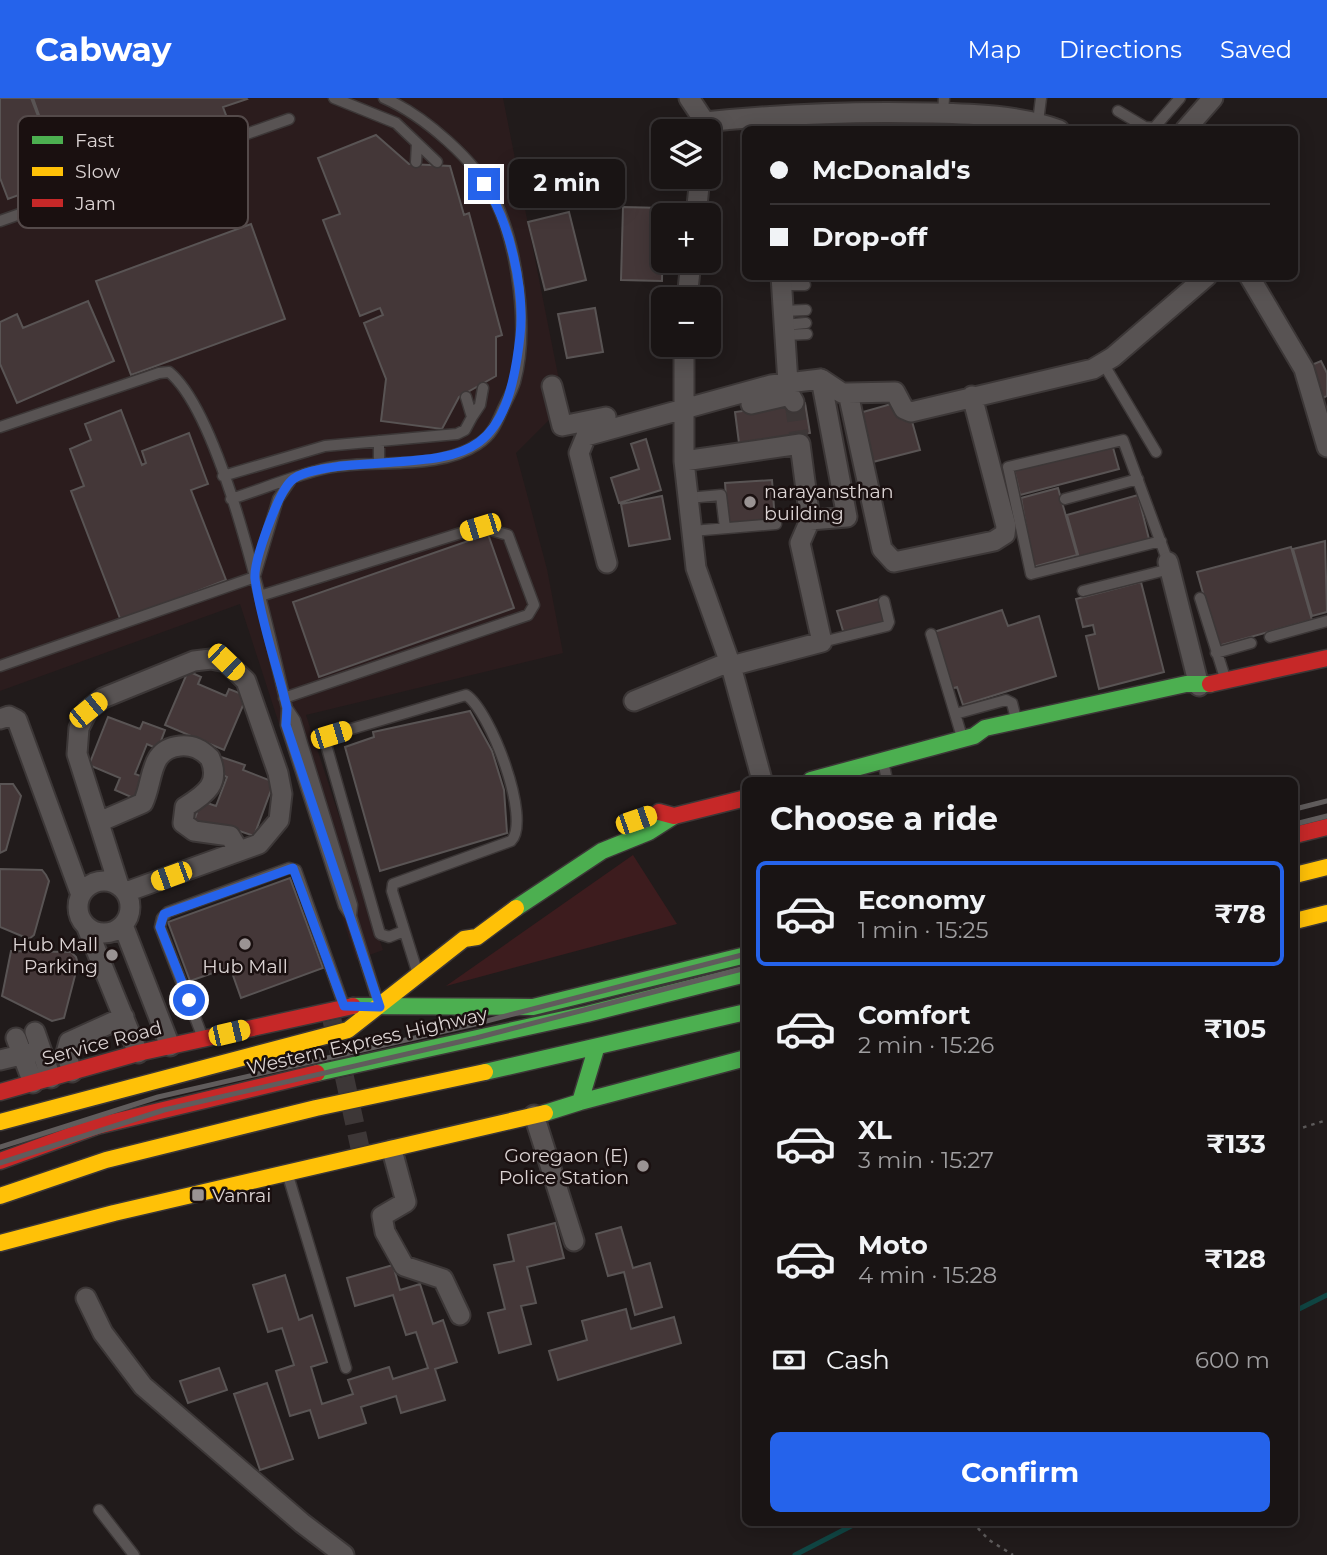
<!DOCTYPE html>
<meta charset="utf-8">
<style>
body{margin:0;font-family:Montserrat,sans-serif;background:#221d1d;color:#f1f3f6;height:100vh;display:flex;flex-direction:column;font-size:26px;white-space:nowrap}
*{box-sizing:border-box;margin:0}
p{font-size:23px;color:#9f9ea0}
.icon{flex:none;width:38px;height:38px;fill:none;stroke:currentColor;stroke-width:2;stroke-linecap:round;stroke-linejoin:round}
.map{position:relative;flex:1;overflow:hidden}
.sheet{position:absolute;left:742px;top:679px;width:556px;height:749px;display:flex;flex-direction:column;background:#191414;border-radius:10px;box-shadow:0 4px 18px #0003,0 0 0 2px #373334}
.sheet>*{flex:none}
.banner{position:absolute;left:742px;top:28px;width:556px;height:154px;border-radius:10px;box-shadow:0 4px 18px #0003,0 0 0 2px #373334;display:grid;align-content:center;height:154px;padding:0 28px;background:#191414}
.tools{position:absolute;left:651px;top:21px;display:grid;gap:14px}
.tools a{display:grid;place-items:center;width:70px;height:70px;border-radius:10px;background:#191414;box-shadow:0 4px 18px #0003,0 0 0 2px #373334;font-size:35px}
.end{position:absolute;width:32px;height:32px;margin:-16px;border:9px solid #2563eb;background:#fff;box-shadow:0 0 0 4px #fff}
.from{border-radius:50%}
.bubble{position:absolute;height:49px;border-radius:10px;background:#191414;box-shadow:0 4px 18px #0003,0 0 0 2px #373334;font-size:23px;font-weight:700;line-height:49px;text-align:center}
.car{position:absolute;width:21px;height:42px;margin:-21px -10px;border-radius:9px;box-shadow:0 0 5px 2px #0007;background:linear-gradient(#f5c518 24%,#345 0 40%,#f5c518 0 76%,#345 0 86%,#f5c518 0)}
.banner b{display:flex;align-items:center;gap:24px;height:66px;font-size:26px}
.banner b+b{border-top:2px solid #373334}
.banner i{width:18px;height:18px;background:#f1f3f6}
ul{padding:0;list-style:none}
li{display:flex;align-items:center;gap:21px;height:105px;margin:0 14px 10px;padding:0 14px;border:4px solid transparent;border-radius:10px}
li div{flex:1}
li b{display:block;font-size:26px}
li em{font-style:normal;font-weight:700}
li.current{border-color:#2563eb}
li>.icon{width:63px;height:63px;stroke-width:1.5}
h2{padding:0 28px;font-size:32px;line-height:84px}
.pay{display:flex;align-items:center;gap:18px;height:77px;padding:0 28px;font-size:26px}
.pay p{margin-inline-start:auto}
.action{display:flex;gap:14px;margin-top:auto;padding:14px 28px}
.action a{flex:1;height:80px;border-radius:10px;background:#2563eb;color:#fff;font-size:28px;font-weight:700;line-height:80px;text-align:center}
header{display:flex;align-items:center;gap:42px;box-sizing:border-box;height:98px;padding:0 35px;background:#2563eb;color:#fff}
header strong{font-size:33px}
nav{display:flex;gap:38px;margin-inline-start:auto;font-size:24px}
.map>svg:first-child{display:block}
.built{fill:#2b1c1d}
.green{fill:#3d1c1e}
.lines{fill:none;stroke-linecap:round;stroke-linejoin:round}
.stream{stroke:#104543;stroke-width:5}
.building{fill:#443738;stroke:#595454;stroke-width:2}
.street-tunnel{stroke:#3d3737;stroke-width:19;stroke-dasharray:19 10;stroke-linecap:butt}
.lane-casing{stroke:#3c3737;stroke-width:13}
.street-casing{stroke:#3c3737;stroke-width:23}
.fast-casing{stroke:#3c3737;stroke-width:19}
.slow-casing{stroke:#3c3737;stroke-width:19}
.jam-casing{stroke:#3c3737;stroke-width:19}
.path{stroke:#5e5b5b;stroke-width:2.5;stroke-dasharray:3.5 5;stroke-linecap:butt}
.lane{stroke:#585353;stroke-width:10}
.street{stroke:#585353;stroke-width:19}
.fast{stroke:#4caf50;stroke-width:16}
.slow{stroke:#ffc107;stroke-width:16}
.jam{stroke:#c62828;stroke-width:16}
.rail{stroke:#605c5c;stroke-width:5}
.route{stroke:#2563eb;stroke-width:9}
.poi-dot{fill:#9a9393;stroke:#1a1010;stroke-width:2.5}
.labels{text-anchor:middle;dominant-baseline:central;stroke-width:5;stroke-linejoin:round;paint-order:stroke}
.poi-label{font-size:19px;fill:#dbd3d3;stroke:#1a1010;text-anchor:start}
.street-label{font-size:19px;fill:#dbd3d3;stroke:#1a1010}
.key{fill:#1a1010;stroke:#544a4a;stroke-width:2}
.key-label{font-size:19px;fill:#dbd3d3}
</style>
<header>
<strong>Cabway</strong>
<nav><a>Map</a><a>Directions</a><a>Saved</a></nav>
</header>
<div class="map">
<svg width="1327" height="1457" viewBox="0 0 1327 1457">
<rect width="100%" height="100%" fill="#211b1b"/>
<path class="built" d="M 0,0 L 503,0 L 564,307 L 516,355 L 547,471 L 563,555 L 306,617 L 383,852 L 356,862 L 240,506 L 0,593 Z"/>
<path class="green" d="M 633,757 L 677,826 L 446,888 Z"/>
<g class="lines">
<path class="stream" d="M 1295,1213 L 1327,1197
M 795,1457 L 859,1424"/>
</g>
<path class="building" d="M 0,0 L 31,0 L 54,60 L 43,64 L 51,85 L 8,101 L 0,80 Z
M 33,0 L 246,0 L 247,1 L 223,9 L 230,28 L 179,46 L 170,22 L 119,40 L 128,64 L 79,81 L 70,54 L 54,60 Z
M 376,37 L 409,66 L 450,68 L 464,117 L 469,115 L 502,237 L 496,239 L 496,278 L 459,299 L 442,331 L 381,323 L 386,281 L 364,225 L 383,217 L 380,210 L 360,218 L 323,122 L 340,116 L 318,60 Z
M 623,109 L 663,110 L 662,183 L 621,182 Z
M 569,114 L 586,182 L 545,192 L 528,124 Z
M 251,126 L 285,221 L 131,277 L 96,183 Z
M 88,203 L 114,263 L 17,305 L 0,266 L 0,224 L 17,216 L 23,230 Z
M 595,210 L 603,254 L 567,260 L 558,216 Z
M 1321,263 L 1327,275 L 1327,298 L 1323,300 L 1309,268 Z
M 898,304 L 910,316 L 920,352 L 869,365 L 856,316 Z
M 805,305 L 810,335 L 739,345 L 735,314 Z
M 121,312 L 142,367 L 146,365 L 142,353 L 189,335 L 208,386 L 191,392 L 226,482 L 121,523 L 71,393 L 84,388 L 70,351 L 91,342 L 85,326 Z
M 646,341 L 661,392 L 619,405 L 611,380 L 639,371 L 631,346 Z
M 1112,346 L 1119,371 L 1020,397 L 1014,371 Z
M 772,382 L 775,423 L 728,426 L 725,385 Z
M 772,382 L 775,423 L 728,426 L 725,385 Z
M 1058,390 L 1077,457 L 1033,469 L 1021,400 Z
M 1138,397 L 1149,441 L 1079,460 L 1067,417 Z
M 662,398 L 670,441 L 629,448 L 621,406 Z
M 488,436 L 514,510 L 319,579 L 293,504 Z
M 1325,443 L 1327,514 L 1312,518 L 1293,451 Z
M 1291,449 L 1312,522 L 1218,548 L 1197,474 Z
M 1141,484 L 1164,574 L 1099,591 L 1086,538 L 1095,536 L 1093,527 L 1083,529 L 1076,501 Z
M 879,501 L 886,525 L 844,536 L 837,513 Z
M 1002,512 L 1008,528 L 1039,518 L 1056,578 L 963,607 L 957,589 L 951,591 L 934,534 Z
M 188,573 L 201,579 L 198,586 L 226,598 L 229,591 L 247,598 L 224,652 L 165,627 Z
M 470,613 L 492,653 L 504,692 L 507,735 L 380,773 L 345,649 L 374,639 L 373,634 Z
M 108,619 L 140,631 L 143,624 L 165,632 L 158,651 L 147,646 L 135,676 L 146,680 L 138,702 L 115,692 L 120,680 L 89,667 Z
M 221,659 L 245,667 L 243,672 L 274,684 L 254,738 L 222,727 L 220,733 L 194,723 L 201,703 L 216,708 L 227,679 L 216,674 Z
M 0,686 L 13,686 L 21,698 L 6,752 L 0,755 Z
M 0,771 L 42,772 L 46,777 L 49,783 L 34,837 L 29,841 L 0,829 Z
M 290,780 L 323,870 L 241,900 L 230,869 L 190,883 L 168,824 Z
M 11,853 L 71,854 L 76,859 L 78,866 L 64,920 L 52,923 L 2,898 Z
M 555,1125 L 564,1160 L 527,1169 L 536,1205 L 521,1208 L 531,1246 L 499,1255 L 488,1215 L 505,1211 L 494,1167 L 514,1163 L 508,1137 Z
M 621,1129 L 633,1170 L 650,1165 L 662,1209 L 635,1217 L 624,1174 L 608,1178 L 596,1136 Z
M 393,1167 L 400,1192 L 420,1186 L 433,1226 L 443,1222 L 457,1264 L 435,1271 L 445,1302 L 401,1315 L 396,1298 L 361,1309 L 366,1325 L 319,1340 L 310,1312 L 290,1318 L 276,1273 L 294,1267 L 282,1230 L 268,1234 L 253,1187 L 285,1177 L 299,1222 L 312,1217 L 327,1264 L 311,1269 L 322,1306 L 353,1296 L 348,1282 L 389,1269 L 393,1281 L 428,1270 L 416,1234 L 406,1237 L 393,1197 L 355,1208 L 347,1180 Z
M 626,1211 L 631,1231 L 674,1219 L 681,1245 L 558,1282 L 549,1253 L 587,1242 L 582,1223 Z
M 219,1270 L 227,1292 L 188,1305 L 180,1283 Z
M 267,1285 L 293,1361 L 260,1372 L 234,1296 Z"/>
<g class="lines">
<path class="street-tunnel" d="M 794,304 L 799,338
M 332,922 L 362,1059"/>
<g class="lane-casing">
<path id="lane" d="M 334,0 L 396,25 L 437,64
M 1118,13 L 1145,29 L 1154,30 L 1180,0
M 943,15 L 944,0
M 1038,24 L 1041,0
M 416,64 L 417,45
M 0,123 L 289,21
M 782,187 L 805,187
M 783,213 L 806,212
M 784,227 L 806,225
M 785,237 L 807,236
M 1103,265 L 1156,354
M 472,319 L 480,307 L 483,290
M 0,329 L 159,275 L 169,274 C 224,319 269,536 287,610 L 286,627 L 344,808 L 351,818 L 378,904
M 379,343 L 379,365
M 223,378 L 325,348 L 457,336 L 465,332 L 472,319 L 466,299
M 688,400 L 721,397 L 725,430
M 231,401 C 263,391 295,377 327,370 C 375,360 436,374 478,346 C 491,338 496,327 502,313 C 506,304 512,294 515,284 C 529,233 518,150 495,102 C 477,63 423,17 384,0
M 1065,401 L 1138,381
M 692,433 L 776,426
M 1161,443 L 1031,476 L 1008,369 L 1123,342 L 1168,464
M 255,478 L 278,401 L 291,382
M 1083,493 L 1170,471
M 260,498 L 480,429 L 508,437 L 534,507 L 528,517 L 284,600
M 1200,500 L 1225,580
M 931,536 L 962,639
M 1270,539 L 1327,523
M 822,544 L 887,528 L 889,524 L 884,503
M 1216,555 L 1251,545
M 0,568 L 255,479
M 287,610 L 295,622 L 352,807 L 351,818
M 955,616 L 1006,602 L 1012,605 L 1016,621
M 883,663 L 887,682
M 404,833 L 389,839 L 380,836 L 325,643 L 331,637 L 466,597 C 490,612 532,722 511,743 L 393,786 L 392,793 L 417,873
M 203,940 L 160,829 L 162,820 L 168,814 L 289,770 L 296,772 L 343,905
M 289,1081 L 346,1270
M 99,1412 L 134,1457"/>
</g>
<g class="street-casing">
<path id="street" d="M 689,0 L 705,24 L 704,33
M 705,24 C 781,16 856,13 932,15 C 974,16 1019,17 1059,32
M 1185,32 L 1213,0
M 696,117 L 700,79
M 781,178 L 788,285
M 1249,178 L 1304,271 L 1327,349
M 687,201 L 691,163
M 684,247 L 684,363 L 696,470 L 731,568 L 762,682
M 552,288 L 562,328 L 606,319
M 848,295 L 895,294 L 904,311 L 911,314 L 1093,271 L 1113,259 L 1207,178
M 751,306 L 790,297 L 794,304
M 684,363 L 800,346 L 810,422 L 847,419 L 821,281
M 1168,464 L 1199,588
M 607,465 L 579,355 L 586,338 L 771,287 L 821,281 L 842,295 L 848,295 L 882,451 L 894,464 L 994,443 L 1005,436 L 1006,428 L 972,298
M 731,568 L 822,544 L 800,445 L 810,422
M 634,603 L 729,564
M 0,621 L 9,618 L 17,622 L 81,797
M 99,724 L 143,705 C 154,683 148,651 180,648 C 193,647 201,651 210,660 C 221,685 206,696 185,709 L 183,725 L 194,733 L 230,738 L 239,753
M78 809a26 26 0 1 1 52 0a26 26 0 1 1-52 0Z
M 119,788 L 77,656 L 79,630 L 88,612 L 103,600 L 194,563 L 211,561 L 226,564 L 246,583 L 278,675 L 282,696 L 279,722 L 259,746 L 126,794
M 123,827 L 170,948
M 87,830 L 138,955
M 35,934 L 51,980
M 16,940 L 33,985
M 0,962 L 33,954
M 72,974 L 66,955 L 69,944 L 124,919
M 534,1017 L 574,1143
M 392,1052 L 406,1104 L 382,1118 L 385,1134 L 404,1168 L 443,1181 L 460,1217
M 86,1200 L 103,1235 L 143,1288 L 302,1425 L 344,1457"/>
</g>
<g class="fast-casing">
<path id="fast" d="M 811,682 L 974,638 L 985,630 L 1186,586 L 1210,586
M 516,810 L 602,753 L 649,734 L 674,718
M 353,908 L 533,909 L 746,857
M 485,974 L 746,914
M 317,975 L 587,916 L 746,876
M 580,1004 L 746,960
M 545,1015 L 580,1004 L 596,951"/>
</g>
<g class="slow-casing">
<path id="slow" d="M 1295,777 L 1327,769
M 1295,823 L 1327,815
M 0,1024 L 348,932 L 464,841 L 477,839 L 516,810
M 0,1098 L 106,1062 L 316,1010 L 485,974
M 0,1145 L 114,1115 L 545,1015"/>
</g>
<g class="jam-casing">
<path id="jam" d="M 1210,586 L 1327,560
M 659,714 L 674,718 L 746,700
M 1295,737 L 1327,729
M 0,994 L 138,955 L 353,908
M 0,1063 L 97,1028 L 317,975"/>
</g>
<path class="path" d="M 1295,1032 L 1327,1022
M 972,1424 L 989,1442 L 1013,1457"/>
<use href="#lane" class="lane"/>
<use href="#street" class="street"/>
<use href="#fast" class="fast"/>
<use href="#slow" class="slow"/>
<use href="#jam" class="jam"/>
<path class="rail" d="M 1295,711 L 1327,703
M 1295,726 L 1327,718
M 0,1049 L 158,999 L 471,927 L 746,856
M 0,1065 L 164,1012 L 476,940 L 746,870"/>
</g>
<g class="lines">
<path class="route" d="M 189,902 L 160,829 L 164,816 L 293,770 L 344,908 L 380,909 L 286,627 L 287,610 C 277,568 261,524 255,481 C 253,464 278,395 291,383 C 301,373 328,370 341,368 C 456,357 505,376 520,238 C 525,193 510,123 484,86"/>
</g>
<g class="poi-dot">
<circle cx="750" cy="404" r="7"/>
<circle cx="245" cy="846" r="7"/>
<circle cx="112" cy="857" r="7"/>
<circle cx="643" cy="1068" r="7"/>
<rect x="191" y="1090" width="14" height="14" rx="3.5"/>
</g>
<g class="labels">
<g class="poi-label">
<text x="764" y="393">narayansthan<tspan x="764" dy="22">building</tspan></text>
<text x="98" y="846" text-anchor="end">Hub Mall<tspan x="98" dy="22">Parking</tspan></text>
<text x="245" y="868" text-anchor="middle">Hub Mall</text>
<text x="629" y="1057" text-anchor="end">Goregaon (E)<tspan x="629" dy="22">Police Station</tspan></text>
<text x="212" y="1097">Vanrai</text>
</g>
<g class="street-label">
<text transform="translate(367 943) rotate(-13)">Western Express Highway</text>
<text transform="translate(102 945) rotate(-15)">Service Road</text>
</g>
</g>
<rect x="18" y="18" width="230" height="112" rx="10" class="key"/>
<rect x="32" y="38" width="31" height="8" fill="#4caf50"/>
<rect x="32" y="69" width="31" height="9" fill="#ffc107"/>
<rect x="32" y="101" width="31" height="8" fill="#c62828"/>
<g class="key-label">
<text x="75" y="49">Fast</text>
<text x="75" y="80">Slow</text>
<text x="75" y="112">Jam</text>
</g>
</svg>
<div class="tools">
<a><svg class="icon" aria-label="layers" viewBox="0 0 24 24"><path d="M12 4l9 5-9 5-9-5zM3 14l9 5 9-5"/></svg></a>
<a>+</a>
<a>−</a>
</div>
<i class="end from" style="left:189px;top:902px"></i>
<i class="end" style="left:484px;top:86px"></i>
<div class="bubble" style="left:509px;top:61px;width:116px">2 min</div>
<i class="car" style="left:480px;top:429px;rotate:253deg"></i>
<i class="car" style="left:226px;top:564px;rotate:134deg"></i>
<i class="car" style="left:88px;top:612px;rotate:51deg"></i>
<i class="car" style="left:331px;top:637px;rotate:73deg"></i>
<i class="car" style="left:636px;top:722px;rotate:71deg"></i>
<i class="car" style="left:171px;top:778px;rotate:250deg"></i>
<i class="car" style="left:229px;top:935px;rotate:77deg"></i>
<div class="banner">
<b><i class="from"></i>McDonald's</b>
<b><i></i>Drop-off</b>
</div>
<section class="sheet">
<h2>Choose a ride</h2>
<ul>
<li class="current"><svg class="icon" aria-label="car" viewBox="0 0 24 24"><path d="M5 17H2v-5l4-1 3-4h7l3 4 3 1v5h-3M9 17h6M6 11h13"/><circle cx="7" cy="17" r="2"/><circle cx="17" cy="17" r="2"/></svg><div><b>Economy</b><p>1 min · 15:25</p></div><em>₹78</em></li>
<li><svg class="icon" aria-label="car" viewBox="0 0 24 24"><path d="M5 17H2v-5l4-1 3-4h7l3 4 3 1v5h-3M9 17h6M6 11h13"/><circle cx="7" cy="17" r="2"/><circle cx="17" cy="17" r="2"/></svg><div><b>Comfort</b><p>2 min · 15:26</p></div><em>₹105</em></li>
<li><svg class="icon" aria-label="car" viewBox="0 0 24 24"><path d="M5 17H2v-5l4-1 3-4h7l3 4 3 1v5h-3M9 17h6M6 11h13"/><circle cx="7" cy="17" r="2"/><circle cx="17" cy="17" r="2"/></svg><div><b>XL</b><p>3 min · 15:27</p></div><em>₹133</em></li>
<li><svg class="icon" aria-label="car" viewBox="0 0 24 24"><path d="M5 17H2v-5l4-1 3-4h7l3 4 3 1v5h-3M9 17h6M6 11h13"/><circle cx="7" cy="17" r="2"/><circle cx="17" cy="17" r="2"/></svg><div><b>Moto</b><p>4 min · 15:28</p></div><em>₹128</em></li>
</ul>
<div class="pay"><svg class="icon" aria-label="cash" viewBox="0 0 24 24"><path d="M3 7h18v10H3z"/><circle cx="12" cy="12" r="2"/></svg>Cash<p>600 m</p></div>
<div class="action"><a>Confirm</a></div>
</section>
</div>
